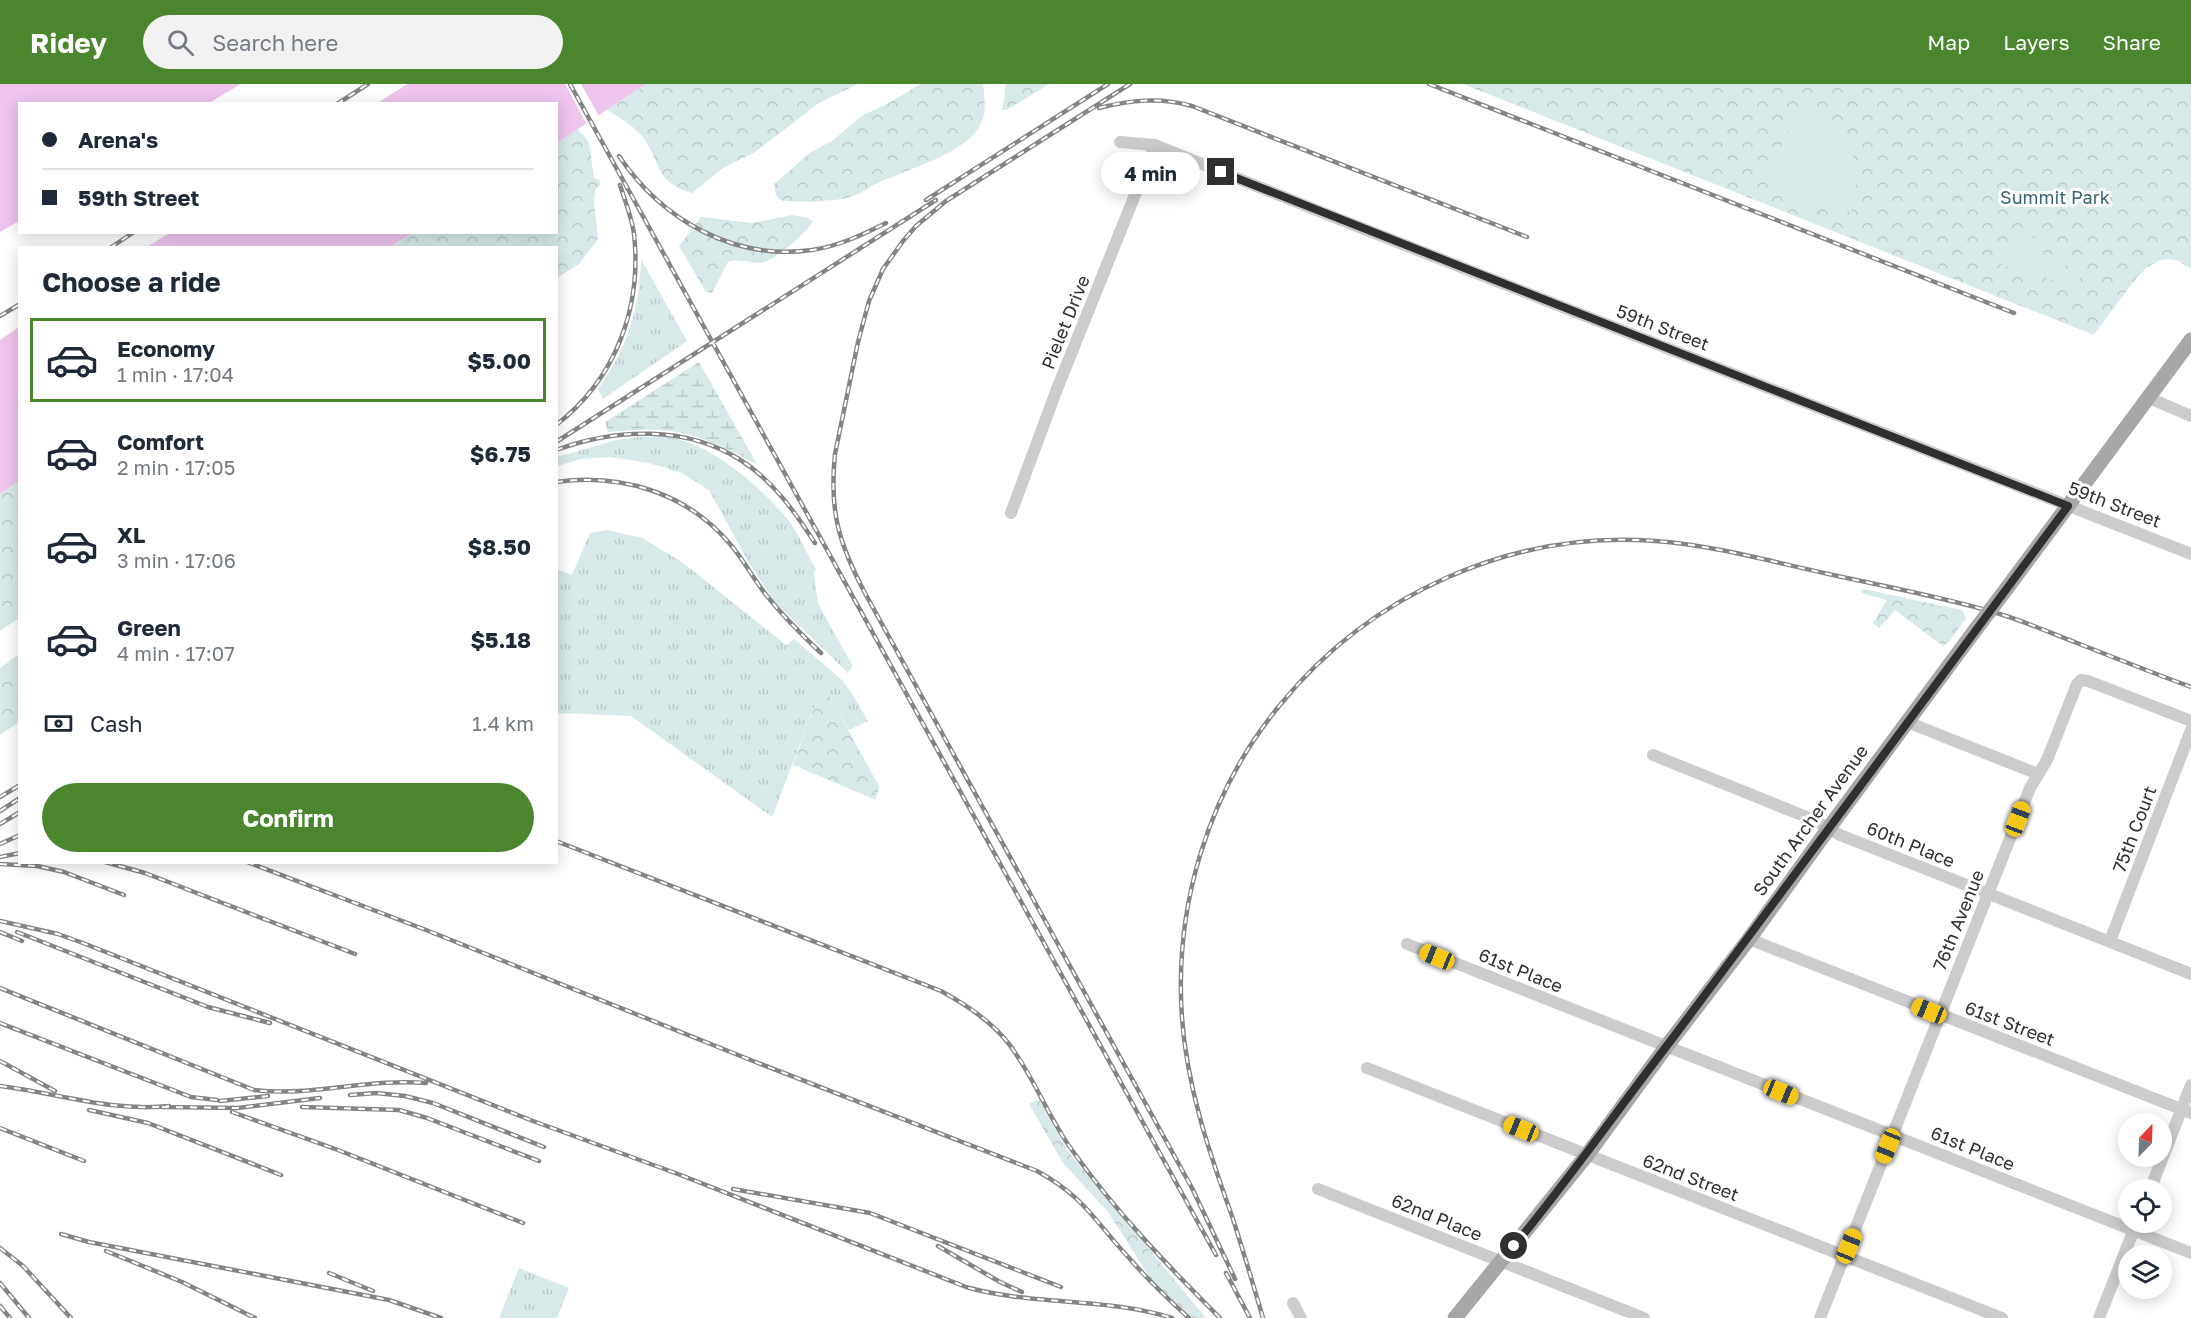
<!DOCTYPE html>
<meta charset="utf-8">
<style>
body{margin:0;font-family:"Golos Text",sans-serif;background:#f2f2f3;color:#1f2937;height:100vh;display:flex;flex-direction:column;font-size:22px;white-space:nowrap}
*{box-sizing:border-box;margin:0}
p{font-size:20px;color:#747a83}
.icon{flex:none;width:33px;height:33px;fill:none;stroke:currentColor;stroke-width:2;stroke-linecap:round;stroke-linejoin:round}
.map{position:relative;flex:1;overflow:hidden}
.details{position:absolute;left:18px;top:162px;width:540px;height:618px;display:flex;flex-direction:column;background:#fff;border-radius:0px;box-shadow:0 3px 15px #0003}
.details>*{flex:none}
.hud{position:absolute;left:18px;top:18px;width:540px;height:132px;border-radius:0px;box-shadow:0 3px 15px #0003;display:grid;align-content:center;height:132px;padding:0 24px;background:#fff}
.needle{width:39px;rotate:23deg}
.fabs{position:absolute;left:2118px;top:1029px;display:grid;gap:12px}
.fabs a{display:grid;place-items:center;width:54px;height:54px;border-radius:50%;background:#fff;box-shadow:0 3px 15px #0003;font-size:30px}
.end{position:absolute;width:27px;height:27px;margin:-14px;border:8px solid #2f2f2f;background:#fff;box-shadow:0 0 0 3px #fff}
.from{border-radius:50%}
.bubble{position:absolute;height:42px;border-radius:21px;background:#fff;box-shadow:0 3px 15px #0003;font-size:20px;font-weight:700;line-height:42px;text-align:center}
.car{position:absolute;width:18px;height:36px;margin:-18px -9px;border-radius:8px;box-shadow:0 0 4px 2px #0007;background:linear-gradient(#f5c518 24%,#345 0 40%,#f5c518 0 76%,#345 0 86%,#f5c518 0)}
.hud b{display:flex;align-items:center;gap:21px;height:57px;font-size:22px}
.hud b+b{border-top:2px solid #e0e1e3}
.hud i{width:15px;height:15px;background:#1f2937}
ul{padding:0;list-style:none}
li{display:flex;align-items:center;gap:18px;height:84px;margin:0 12px 9px;padding:0 12px;border:3px solid transparent;border-radius:0px}
li div{flex:1}
li b{display:block;font-size:22px}
li em{font-style:normal;font-weight:700}
li.active{border-color:#49862d}
li>.icon{width:54px;height:54px;stroke-width:1.5}
h2{padding:0 24px;font-size:27px;line-height:72px}
.pay{display:flex;align-items:center;gap:15px;height:66px;padding:0 24px;font-size:22px}
.pay p{margin-inline-start:auto}
.primary-button{display:flex;gap:12px;margin-top:auto;padding:12px 24px}
.primary-button a{flex:1;height:69px;border-radius:36px;background:#49862d;color:#fff;font-size:24px;font-weight:700;line-height:69px;text-align:center}
header{display:flex;align-items:center;gap:36px;box-sizing:border-box;height:84px;padding:0 30px;background:#49862d;color:#fff}
header strong{font-size:28px}
nav{display:flex;gap:33px;margin-inline-start:auto;font-size:21px}
.search{width:420px;height:54px;background:#f2f2f3;display:flex;align-items:center;gap:15px;box-sizing:border-box;padding:0 21px;border-radius:33px;color:#747a83;font-size:22px}
.map>svg:first-child{display:block}
.grass{fill:url(#grass-tufts)}
.forest{fill:url(#forest-crowns)}
.wetland{fill:url(#wetland-marsh)}
.pitch{fill:#d8e9ea}
.water{fill:#efc5ee}
.pier{fill:#fff}
.lines{fill:none;stroke-linecap:round;stroke-linejoin:round}
.minor{stroke:#ccc;stroke-width:12}
.major{stroke:#a7a7a7;stroke-width:15}
.rail-casing{stroke:#848484;stroke-width:4.5}
.rail{stroke:#fff;stroke-width:2;stroke-dasharray:7;stroke-linecap:butt}
.major-bridge{stroke:#a7a7a7;stroke-width:15}
.route{stroke:#2f2f2f;stroke-width:8}
.labels{text-anchor:middle;dominant-baseline:central;stroke-width:6;stroke-linejoin:round;paint-order:stroke}
.park-label{font-size:18px;fill:#37656f;stroke:#fff}
.street-label{font-size:18px;fill:#2f2f2f;stroke:#fff}
</style>
<header>
<strong>Ridey</strong>
<div class="search"><svg class="icon" aria-label="search" viewBox="0 0 24 24"><circle cx="10" cy="10" r="6"/><path d="M15 15l6 6"/></svg>Search here</div>
<nav><a>Map</a><a>Layers</a><a>Share</a></nav>
</header>
<div class="map">
<svg width="2191" height="1234" viewBox="0 0 2191 1234">
<defs>
<pattern id="grass-tufts" width="24" height="20" patternUnits="userSpaceOnUse" patternTransform="scale(1.5)"><rect width="24" height="20" fill="#d8e9ea"/><path d="M3 7l-1-3M5 7V3M7 7l1-3M15 17l-1-3M17 17v-4M19 17l1-3" fill="none" stroke="#bac8c9"/></pattern>
<pattern id="forest-crowns" width="20" height="18" patternUnits="userSpaceOnUse" patternTransform="scale(1.5)"><rect width="20" height="18" fill="#d8e9ea"/><path d="M2 6a3 3 0 1 1 6 0M12 15a3 3 0 1 1 6 0" fill="none" stroke="#bac8c9"/></pattern>
<pattern id="wetland-marsh" width="20" height="14" patternUnits="userSpaceOnUse" patternTransform="scale(1.5)"><rect width="20" height="14" fill="#d8e9ea"/><path d="M1 5h8M5 5V1M11 12h8M15 12V8" fill="none" stroke="#bac8c9"/></pattern>
</defs>
<rect width="100%" height="100%" fill="#fff"/>
<path class="grass" d="M 641,175 L 687,257 L 603,315 L 598,305 C 627,265 640,225 641,175 Z
M 640,353 C 649,353 659,352 668,353 C 712,360 757,400 786,433 C 798,447 806,469 816,485 L 814,489 L 818,520 L 853,582 L 848,589 L 774,517 L 750,481 L 709,406 L 682,389 L 649,379 L 610,373 L 581,375 L 557,382 L 557,373 L 616,356 Z
M 607,446 L 642,454 L 682,478 L 786,561 L 794,555 L 842,596 L 853,611 L 868,637 L 849,646 L 823,601 L 772,733 L 631,632 L 557,629 L 556,485 L 572,491 L 590,449 Z
M 519,1184 L 569,1204 L 557,1234 L 499,1234 Z"/>
<path class="forest" d="M 646,0 L 858,0 L 819,19 L 755,68 L 723,84 L 692,109 C 653,99 662,76 641,51 C 632,41 619,33 607,26 Z
M 920,0 L 983,0 C 985,15 987,31 978,45 C 961,71 905,86 878,99 C 869,103 862,109 853,112 C 839,118 796,119 780,116 L 776,111 L 774,100 L 811,68 L 832,57 L 863,31 L 889,19 Z
M 1006,0 L 1049,0 L 1007,26 L 1002,26 Z
M 1463,0 L 2191,0 L 2191,185 C 2160,159 2139,190 2122,213 C 2112,226 2103,238 2094,251 Z
M 578,45 L 589,58 L 594,94 L 599,96 L 601,101 L 596,104 L 594,116 L 598,155 L 579,180 L 557,194 L 556,164 L 391,164 L 412,149 L 556,148 L 557,59 Z
M 792,131 L 808,134 L 813,137 C 807,149 774,177 761,179 C 750,180 739,174 728,178 L 712,209 L 706,208 L 679,162 L 701,133 L 752,139 Z
M 19,397 L 19,534 L 0,547 L 0,410 Z
M 1863,505 L 1962,526 L 1966,534 L 1949,558 L 1943,562 L 1895,526 L 1879,544 L 1873,539 L 1887,516 L 1861,509 Z
M 19,570 L 19,638 L 0,651 L 0,584 Z
M 823,600 L 879,702 L 876,716 L 793,681 Z
M 1039,1015 L 1067,1066 L 1206,1234 L 1193,1234 L 1151,1195 L 1108,1128 L 1063,1079 L 1029,1020 Z"/>
<path class="wetland" d="M 699,278 L 757,380 C 727,365 694,347 659,346 C 642,345 625,347 608,348 L 605,338 Z"/>
<path class="pitch" d="M 1802,22 C 1850,42 1866,80 1851,128 L 1797,116 L 1773,102 C 1766,83 1793,40 1802,22 Z
M 2014,146 L 2047,159 L 2034,193 L 2000,180 Z
M 2057,166 L 2070,171 L 2059,199 L 2046,194 Z
M 2073,172 L 2086,177 L 2075,205 L 2062,200 Z"/>
<path class="water" d="M 0,0 L 241,0 L 209,19 L 20,20 L 19,137 L 0,148 Z
M 407,0 L 646,0 L 557,59 L 556,20 L 376,20 Z
M 171,148 L 412,148 L 412,149 L 391,163 L 147,163 Z
M 19,243 L 19,397 L 0,410 L 0,256 Z"/>
<path class="pier" d="M 565,0 L 581,0 L 600,34 L 587,41 Z"/>
<g class="lines">
<path class="minor" d="M 1120,58 L 1155,61 L 1331,132 L 2191,470
M 2149,314 L 2191,332
M 1011,429 L 1057,305 L 1155,61
M 1907,638 L 2038,690
M 1653,671 L 1814,736 L 1840,751 L 2191,890
M 1749,855 L 2191,1029
M 2110,857 L 2191,646
M 1407,860 L 2191,1169
M 1367,984 L 2002,1234
M 1318,1105 L 1644,1234
M 2150,1106 L 2191,1001
M 1293,1219 L 1301,1234
M 1820,1234 L 2030,704 L 2047,676 L 2077,600 L 2081,596 L 2088,597 L 2191,637
M 2099,1234 L 2137,1138"/>
<path class="major" d="M 2007,504 L 2191,256
M 1455,1234 L 1587,1071 L 1666,963 L 1749,855 L 1834,737 L 1976,545"/>
<g class="rail-casing">
<path id="rail" d="M 570,0 L 1216,1171
M 1130,0 L 946,117 L 916,142 L 903,157 L 883,185 L 869,217 L 858,258 L 835,370 C 829,428 839,460 866,511 L 1192,1104 L 1235,1195
M 1429,0 L 2014,229
M 337,20 L 368,0
M 1099,24 C 1131,16 1160,13 1192,22 L 1527,153
M 619,72 C 662,136 734,177 812,166 C 839,162 862,151 886,139
M 926,116 L 1108,0
M 110,164 L 134,148
M 0,232 L 20,220
M 556,341 C 616,295 642,223 634,150 C 632,134 625,117 620,101
M 556,358 L 936,116
M 556,366 C 616,344 687,341 742,377 C 773,397 795,428 815,459
M 556,398 C 622,389 687,409 730,460 C 744,476 754,496 767,512 C 784,533 802,551 821,569
M 0,713 L 20,701
M 0,727 L 20,714
M 0,740 L 20,728
M 556,757 L 941,907 C 967,921 991,937 1009,960 C 1034,993 1048,1033 1072,1066 C 1115,1127 1168,1182 1220,1234
M 0,760 L 20,751
M 0,773 L 20,769
M 105,778 L 145,789 L 355,870
M 247,778 L 426,846 L 753,977 L 1037,1087 C 1085,1113 1095,1138 1130,1175 C 1148,1196 1168,1215 1189,1234
M 0,780 L 37,782 L 64,788 L 124,811
M 0,837 L 58,850 L 83,859 L 533,1037 L 678,1090 L 966,1203 C 1033,1222 1106,1213 1172,1234
M 0,848 L 22,857
M 17,848 L 208,923 L 270,939
M 0,904 L 254,1006 C 312,1013 369,994 426,999
M 0,939 L 191,1013 L 217,1016
M 0,977 L 55,1007
M 0,1002 C 57,1009 111,1028 169,1022
M 350,1011 L 376,1009 L 405,1012 L 433,1019 L 544,1063
M 220,1017 L 268,1012
M 162,1023 L 237,1024 L 320,1014
M 302,1023 L 399,1026 L 427,1034 L 539,1077
M 89,1026 L 148,1039 L 281,1091
M 232,1028 L 338,1066 L 523,1139
M 0,1044 L 84,1077
M 733,1105 L 870,1129 L 1061,1203
M 61,1150 L 89,1158 L 389,1216 L 441,1234
M 938,1162 L 1000,1198 L 1022,1208
M 0,1164 L 23,1182 L 71,1234
M 106,1167 L 182,1198 L 255,1234
M 329,1189 L 373,1207
M 1226,1189 L 1250,1234
M 0,1199 L 29,1234
M 0,1222 L 10,1234
M 1263,1234 C 1253,1200 1243,1166 1232,1132 C 1209,1068 1187,1003 1182,934 C 1174,822 1208,708 1280,621 C 1370,510 1512,446 1655,457 C 1712,461 1769,477 1824,489 C 1882,502 1943,513 2000,530 C 2026,538 2051,549 2077,559 C 2115,574 2153,589 2191,603"/>
</g>
<use href="#rail" class="rail"/>
<path class="major-bridge" d="M 1976,545 L 2007,504"/>
</g>
<g class="lines">
<path class="route" d="M 1221,88 L 2068,422 C 1936,599 1805,778 1672,955 C 1619,1024 1569,1095 1514,1162"/>
</g>
<g class="labels">
<g class="park-label">
<text x="2055" y="113">Summit Park</text>
</g>
<g class="street-label">
<text transform="translate(1065 238) rotate(-68)">Pielet Drive</text>
<text transform="translate(1663 243) rotate(21)">59th Street</text>
<text transform="translate(2115 420) rotate(21)">59th Street</text>
<text transform="translate(1810 736) rotate(-54)">South Archer Avenue</text>
<text transform="translate(2134 745) rotate(-69)">75th Court</text>
<text transform="translate(1911 760) rotate(22)">60th Place</text>
<text transform="translate(1958 836) rotate(-68)">76th Avenue</text>
<text transform="translate(1521 886) rotate(22)">61st Place</text>
<text transform="translate(2010 939) rotate(21)">61st Street</text>
<text transform="translate(1973 1064) rotate(22)">61st Place</text>
<text transform="translate(1691 1093) rotate(21)">62nd Street</text>
<text transform="translate(1437 1133) rotate(22)">62nd Place</text>
</g>
</g>
</svg>
<div class="fabs">
<a><svg class="needle" viewBox="-14 -14 28 28"><path d="M0-13l5 13h-10z" fill="#e53935"/><path d="M0 13l5-13h-10z" fill="#747a83"/></svg></a>
<a><svg class="icon" aria-label="locate" viewBox="0 0 24 24"><circle cx="12" cy="12" r="6"/><path d="M12 2v4M12 18v4M2 12h4M18 12h4"/></svg></a>
<a><svg class="icon" aria-label="layers" viewBox="0 0 24 24"><path d="M12 4l9 5-9 5-9-5zM3 14l9 5 9-5"/></svg></a>
</div>
<i class="end from" style="left:1514px;top:1162px"></i>
<i class="end" style="left:1221px;top:88px"></i>
<div class="bubble" style="left:1101px;top:68px;width:99px">4 min</div>
<i class="car" style="left:2018px;top:735px;rotate:21deg"></i>
<i class="car" style="left:1437px;top:873px;rotate:292deg"></i>
<i class="car" style="left:1929px;top:927px;rotate:292deg"></i>
<i class="car" style="left:1781px;top:1008px;rotate:112deg"></i>
<i class="car" style="left:1521px;top:1045px;rotate:292deg"></i>
<i class="car" style="left:1888px;top:1062px;rotate:202deg"></i>
<i class="car" style="left:1849px;top:1162px;rotate:22deg"></i>
<div class="hud">
<b><i class="from"></i>Arena's</b>
<b><i></i>59th Street</b>
</div>
<section class="details">
<h2>Choose a ride</h2>
<ul>
<li class="active"><svg class="icon" aria-label="car" viewBox="0 0 24 24"><path d="M5 17H2v-5l4-1 3-4h7l3 4 3 1v5h-3M9 17h6M6 11h13"/><circle cx="7" cy="17" r="2"/><circle cx="17" cy="17" r="2"/></svg><div><b>Economy</b><p>1 min · 17:04</p></div><em>$5.00</em></li>
<li><svg class="icon" aria-label="car" viewBox="0 0 24 24"><path d="M5 17H2v-5l4-1 3-4h7l3 4 3 1v5h-3M9 17h6M6 11h13"/><circle cx="7" cy="17" r="2"/><circle cx="17" cy="17" r="2"/></svg><div><b>Comfort</b><p>2 min · 17:05</p></div><em>$6.75</em></li>
<li><svg class="icon" aria-label="car" viewBox="0 0 24 24"><path d="M5 17H2v-5l4-1 3-4h7l3 4 3 1v5h-3M9 17h6M6 11h13"/><circle cx="7" cy="17" r="2"/><circle cx="17" cy="17" r="2"/></svg><div><b>XL</b><p>3 min · 17:06</p></div><em>$8.50</em></li>
<li><svg class="icon" aria-label="car" viewBox="0 0 24 24"><path d="M5 17H2v-5l4-1 3-4h7l3 4 3 1v5h-3M9 17h6M6 11h13"/><circle cx="7" cy="17" r="2"/><circle cx="17" cy="17" r="2"/></svg><div><b>Green</b><p>4 min · 17:07</p></div><em>$5.18</em></li>
</ul>
<div class="pay"><svg class="icon" aria-label="cash" viewBox="0 0 24 24"><path d="M3 7h18v10H3z"/><circle cx="12" cy="12" r="2"/></svg>Cash<p>1.4 km</p></div>
<div class="primary-button"><a>Confirm</a></div>
</section>
</div>
